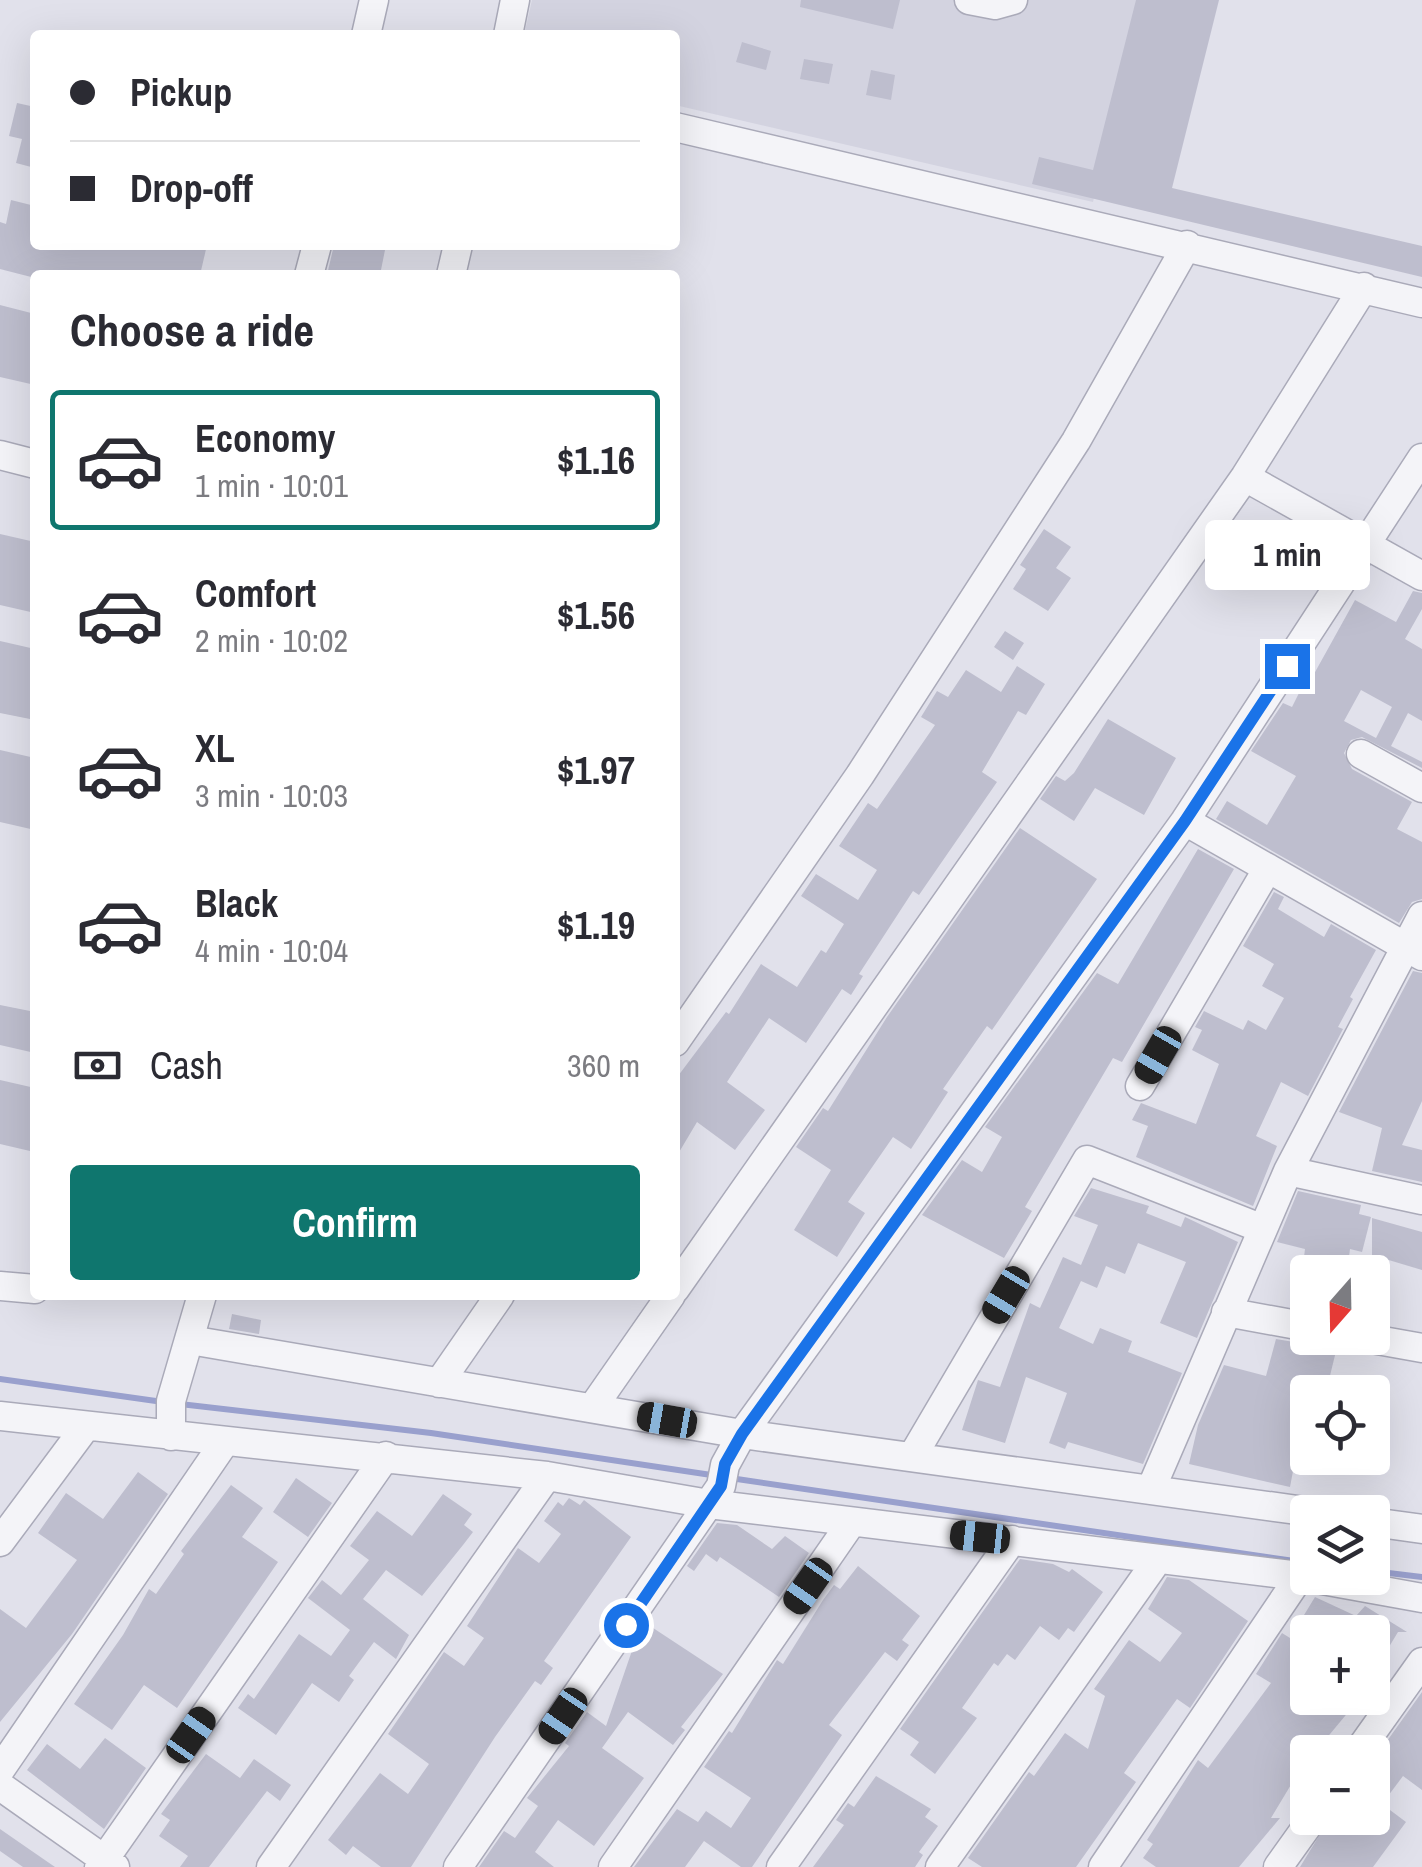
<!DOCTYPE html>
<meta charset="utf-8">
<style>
body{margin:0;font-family:"Archivo Narrow",sans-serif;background:#f7f7f7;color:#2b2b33;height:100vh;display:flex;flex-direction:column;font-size:38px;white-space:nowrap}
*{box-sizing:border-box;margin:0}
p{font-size:32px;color:#7c7c81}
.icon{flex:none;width:55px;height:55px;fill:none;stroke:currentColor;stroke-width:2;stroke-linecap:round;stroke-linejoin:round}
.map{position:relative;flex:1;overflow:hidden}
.details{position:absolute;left:30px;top:270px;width:650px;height:1030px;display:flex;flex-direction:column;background:#fff;border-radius:10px;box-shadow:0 10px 40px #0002}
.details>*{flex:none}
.hud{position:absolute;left:30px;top:30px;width:650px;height:220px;border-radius:10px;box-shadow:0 10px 40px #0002;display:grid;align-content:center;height:220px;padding:0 40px;background:#fff}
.needle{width:65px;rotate:200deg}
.fabs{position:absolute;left:1290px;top:1255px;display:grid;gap:20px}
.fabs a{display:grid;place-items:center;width:100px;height:100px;border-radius:10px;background:#fff;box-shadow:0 10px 40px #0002;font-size:50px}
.end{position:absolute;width:45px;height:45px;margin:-22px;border:12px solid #1a73e8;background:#fff;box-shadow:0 0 0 5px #fff}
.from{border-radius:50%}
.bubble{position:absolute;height:70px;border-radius:10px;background:#fff;box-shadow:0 10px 40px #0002;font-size:32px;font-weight:700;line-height:70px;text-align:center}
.car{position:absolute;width:30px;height:60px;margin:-30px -15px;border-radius:12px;box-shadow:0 0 8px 2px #0007;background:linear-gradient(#222 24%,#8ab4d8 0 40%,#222 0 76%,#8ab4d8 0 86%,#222 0)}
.hud b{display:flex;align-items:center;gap:35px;height:95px;font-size:38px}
.hud b+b{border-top:2px solid #e1e1e2}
.hud i{width:25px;height:25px;background:#2b2b33}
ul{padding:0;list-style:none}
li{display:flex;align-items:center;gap:30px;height:140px;margin:0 20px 15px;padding:0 20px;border:5px solid transparent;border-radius:10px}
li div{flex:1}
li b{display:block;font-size:38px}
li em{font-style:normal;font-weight:700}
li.selected{border-color:#0f766e}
li>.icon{width:90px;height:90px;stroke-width:1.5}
h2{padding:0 40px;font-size:45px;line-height:120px}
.pay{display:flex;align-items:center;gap:25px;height:110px;padding:0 40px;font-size:38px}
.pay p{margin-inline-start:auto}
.button{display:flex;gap:20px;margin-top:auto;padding:20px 40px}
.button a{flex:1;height:115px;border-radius:10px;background:#0f766e;color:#fff;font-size:40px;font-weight:700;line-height:115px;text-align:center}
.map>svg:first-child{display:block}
.built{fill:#d3d3e0}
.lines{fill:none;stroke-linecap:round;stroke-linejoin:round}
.stream{stroke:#99a0cd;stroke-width:6}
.building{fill:#bebece;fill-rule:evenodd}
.minor-casing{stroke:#aaaab9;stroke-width:31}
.minor{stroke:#f4f4f8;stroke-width:28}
.route{stroke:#1a73e8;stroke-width:12}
</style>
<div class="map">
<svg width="1422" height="1867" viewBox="0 0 1422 1867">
<rect width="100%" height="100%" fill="#e1e1eb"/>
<path class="built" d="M 532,0 L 1140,0 L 1093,202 L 675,105 L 675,35 L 524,35 Z"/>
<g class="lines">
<path class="stream" d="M 0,1379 L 163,1402
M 180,1404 L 431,1433 L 718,1476
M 730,1478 L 1308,1563
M 1372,1571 L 1422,1577"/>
</g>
<path class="building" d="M 801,0 L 900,0 L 893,29 L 800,7 Z
M 1136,0 L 1219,0 L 1172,188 L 1422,246 L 1422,277 L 1032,184 L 1039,157 L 1093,170 Z
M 742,42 L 771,51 L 766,70 L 736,62 Z
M 804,59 L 833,64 L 829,84 L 800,79 Z
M 871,70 L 895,75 L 891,100 L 866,95 Z
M 17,103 L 35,107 L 35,168 L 16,163 L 22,139 L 9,136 Z
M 11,200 L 35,206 L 35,245 L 207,245 L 200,275 L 35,278 L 0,269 L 0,222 L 6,224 Z
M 334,245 L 386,245 L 380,275 L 327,275 Z
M 0,305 L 35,314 L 35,385 L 0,377 Z
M 1044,529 L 1071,547 L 1056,568 L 1071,578 L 1048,611 L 1013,589 L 1026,569 L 1020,565 Z
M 0,534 L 35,542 L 35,613 L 0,605 Z
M 1413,591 L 1422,593 L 1422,609 L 1405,639 L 1422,649 L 1422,721 L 1408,713 L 1391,746 L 1422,762 L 1422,768 L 1362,737 L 1351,740 L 1344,753 L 1352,769 L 1412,802 L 1397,829 L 1422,842 L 1422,899 L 1412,902 L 1399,923 L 1216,819 L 1227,801 L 1267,825 L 1296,776 L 1251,751 L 1283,703 L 1292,707 L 1305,681 L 1309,683 L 1355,600 L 1396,622 ZM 1361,690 L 1392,707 L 1376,738 L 1344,721 Z
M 1005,631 L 1024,643 L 1013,660 L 994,647 Z
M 0,641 L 35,649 L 35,720 L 0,713 Z
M 1017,666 L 1045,684 L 1026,715 L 1018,711 L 982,772 L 997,782 L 919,895 L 913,891 L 859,974 L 863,976 L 851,995 L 842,989 L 806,1043 L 769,1018 L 727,1082 L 765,1110 L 735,1150 L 697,1122 L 675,1159 L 675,1080 L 726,1012 L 729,1014 L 761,964 L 797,987 L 821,950 L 826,953 L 844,924 L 801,896 L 816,874 L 858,900 L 877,870 L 839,846 L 868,803 L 877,809 L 935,725 L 921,717 L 937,691 L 948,697 L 966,670 L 1001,692 Z
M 1108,719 L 1176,758 L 1144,815 L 1095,788 L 1074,821 L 1040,799 L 1056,776 L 1065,781 L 1074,773 Z
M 0,750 L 35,758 L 35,830 L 0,822 Z
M 1020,828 L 1097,879 L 992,1030 L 987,1026 L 943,1089 L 948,1092 L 911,1149 L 893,1137 L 848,1202 L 865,1213 L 837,1257 L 794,1230 L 831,1170 L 796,1147 L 823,1108 L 828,1111 L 887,1017 Z
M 1198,849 L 1234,869 L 1122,1062 L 1113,1058 L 1025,1207 L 1032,1211 L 1004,1258 L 922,1215 L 962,1160 L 982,1172 L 1002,1137 L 985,1127 L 1097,973 L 1118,984 Z
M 1274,892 L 1284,897 L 1278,909 L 1324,937 L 1331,924 L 1376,950 L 1350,997 L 1353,999 L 1338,1027 L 1343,1029 L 1308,1096 L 1281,1082 L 1256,1136 L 1277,1146 L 1253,1206 L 1136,1157 L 1148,1126 L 1132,1120 L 1141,1103 L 1196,1124 L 1219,1064 L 1192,1050 L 1202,1030 L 1195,1027 L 1204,1011 L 1243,1030 L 1248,1020 L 1266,1030 L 1284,998 L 1262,986 L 1274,964 L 1243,946 Z
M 1413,971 L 1422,973 L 1422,1101 L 1402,1145 L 1422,1150 L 1422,1182 L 1372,1171 L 1382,1128 L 1339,1112 Z
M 0,1005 L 35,1012 L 35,1053 L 0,1045 Z
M 0,1080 L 35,1088 L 30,1151 L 0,1144 Z
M 1091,1188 L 1149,1206 L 1146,1213 L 1181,1227 L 1185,1217 L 1238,1242 L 1197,1338 L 1160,1323 L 1186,1262 L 1138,1243 L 1125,1274 L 1106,1266 L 1097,1288 L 1081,1281 L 1059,1328 L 1093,1344 L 1100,1328 L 1132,1341 L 1128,1352 L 1182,1373 L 1143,1464 L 1068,1442 L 1065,1449 L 1049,1443 L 1067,1393 L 1026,1377 L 1005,1443 L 962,1430 L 978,1380 L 1000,1387 L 1030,1303 L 1040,1308 L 1063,1257 L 1081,1265 L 1098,1225 L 1074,1216 Z
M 1298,1191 L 1361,1205 L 1359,1214 L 1371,1217 L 1362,1252 L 1350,1249 L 1347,1272 L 1302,1272 L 1305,1249 L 1277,1242 Z
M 1372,1218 L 1422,1232 L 1422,1270 L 1372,1255 Z
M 232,1314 L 261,1320 L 259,1334 L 229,1329 Z
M 1276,1339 L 1306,1344 L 1321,1339 L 1338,1343 L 1326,1392 L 1308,1392 L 1290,1487 L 1189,1464 L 1198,1425 L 1224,1365 L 1266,1376 Z
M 138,1472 L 168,1494 L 72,1634 L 0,1722 L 0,1609 L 26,1628 L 77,1560 L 38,1533 L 66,1493 L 103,1519 Z
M 296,1478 L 332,1503 L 308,1537 L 273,1512 Z
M 231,1485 L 263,1508 L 242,1537 L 278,1562 L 177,1708 L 144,1685 L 112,1730 L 74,1704 L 123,1635 L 149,1589 L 156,1594 L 184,1554 L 181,1551 Z
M 443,1494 L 472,1514 L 464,1525 L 473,1532 L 463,1545 L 422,1596 L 386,1570 L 363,1599 L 409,1635 L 396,1659 L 374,1642 L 349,1676 L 354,1680 L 339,1702 L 312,1683 L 276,1735 L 238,1708 L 248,1694 L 254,1699 L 299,1634 L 331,1656 L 350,1630 L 308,1598 L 322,1580 L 341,1595 L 369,1560 L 350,1546 L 377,1511 L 412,1536 Z
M 569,1498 L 580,1505 L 584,1500 L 631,1537 L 544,1661 L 553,1668 L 541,1685 L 535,1681 L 495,1737 L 411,1867 L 381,1867 L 353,1846 L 346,1855 L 328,1840 L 380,1773 L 408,1794 L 429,1764 L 388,1734 L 444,1652 L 464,1666 L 484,1638 L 467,1626 L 518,1548 L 539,1563 L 561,1534 L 544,1521 L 558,1502 L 563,1506 Z
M 717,1523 L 737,1525 L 772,1549 L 785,1536 L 809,1553 L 779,1597 L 720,1557 L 717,1562 L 706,1554 L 694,1571 L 687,1566 Z
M 1020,1559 L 1053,1564 L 1069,1572 L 1072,1569 L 1103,1592 L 1074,1632 L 1068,1628 L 1059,1640 L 1040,1626 L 1015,1660 L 1007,1654 L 998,1666 L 994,1663 L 962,1708 L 977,1718 L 935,1774 L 910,1755 L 919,1742 L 900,1729 Z
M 858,1566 L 920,1616 L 902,1640 L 909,1645 L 897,1661 L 885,1652 L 829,1725 L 842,1735 L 752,1867 L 741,1867 L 704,1841 L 685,1867 L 634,1867 L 677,1809 L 698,1822 L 706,1811 L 731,1828 L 751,1798 L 704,1767 L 729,1731 L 732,1733 L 777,1660 L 783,1664 L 823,1600 L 834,1585 L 840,1589 Z
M 1167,1577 L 1189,1580 L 1248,1621 L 1190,1708 L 1177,1699 L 1124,1773 L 1136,1782 L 1076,1867 L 982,1867 L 968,1858 L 1029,1772 L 1034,1776 L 1065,1733 L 1088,1749 L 1105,1696 L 1094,1689 L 1129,1640 L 1160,1662 L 1182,1633 L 1148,1609 Z
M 1315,1597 L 1356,1616 L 1365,1606 L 1407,1632 L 1398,1632 L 1372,1675 L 1372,1632 L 1308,1632 L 1308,1698 L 1360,1698 L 1315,1752 L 1308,1752 L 1308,1779 L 1298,1773 L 1271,1818 L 1280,1818 L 1239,1867 L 1156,1867 L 1143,1858 L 1153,1844 L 1147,1840 L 1198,1760 L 1208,1768 L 1271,1683 L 1256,1674 L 1282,1633 L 1290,1638 Z
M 647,1624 L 723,1674 L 681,1727 L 685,1730 L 673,1745 L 628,1712 L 602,1748 L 644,1778 L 594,1846 L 558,1820 L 535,1852 L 554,1867 L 479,1867 L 504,1831 L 515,1838 L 538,1806 L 527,1798 L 569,1746 L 565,1743 L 587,1712 L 606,1726 L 636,1639 Z
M 1422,1692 L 1422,1790 L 1403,1776 L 1382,1804 L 1406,1822 L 1373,1867 L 1300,1867 L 1330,1818 L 1372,1818 L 1372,1762 Z
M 105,1738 L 146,1768 L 104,1829 L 27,1770 L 47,1744 L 80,1769 Z
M 206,1754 L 240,1778 L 254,1759 L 291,1785 L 280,1801 L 267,1791 L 209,1867 L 180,1867 L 188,1856 L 159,1836 L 170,1820 L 161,1814 Z
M 876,1776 L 931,1809 L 925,1817 L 938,1826 L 919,1852 L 923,1855 L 915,1867 L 813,1867 L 844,1825 L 836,1820 L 848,1803 L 854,1807 Z
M 0,1829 L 26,1847 L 55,1867 L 23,1867 L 0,1851 Z"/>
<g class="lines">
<g class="minor-casing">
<path id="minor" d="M 969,0 L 995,5 L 1013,0
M 366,35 L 374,0
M 508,35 L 515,0
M 675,127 L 1422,303
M 309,275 L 317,245
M 451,275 L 458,245
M 0,455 L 35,464
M 1245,477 L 1422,576
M 1361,754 L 1422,788
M 1185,821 L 1422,956
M 675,1042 L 860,775 L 1076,441 L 1187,245
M 1140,1086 L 1268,868
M 1288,1171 L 1422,1200
M 0,1286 L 35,1289
M 675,1289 L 1245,477 L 1364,287
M 1226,1312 L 1308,1327
M 1366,1338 L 1422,1348
M 190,1340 L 742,1434 L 1312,1512
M 439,1383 L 500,1295
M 593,1407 L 671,1295
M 0,1416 L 547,1476 L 709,1504 L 1300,1576 L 1422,1598
M 171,1436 L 171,1401 L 202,1295
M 912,1457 L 1087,1160 L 1263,1229
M 1151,1489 L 1288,1171 L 1422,916
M 1372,1522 L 1422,1529
M 0,1542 L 84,1429
M 1358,1752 L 1422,1662
M 0,1770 L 224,1443
M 0,1786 L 115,1867
M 99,1867 L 386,1456
M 271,1867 L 547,1476
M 458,1867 L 721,1486 L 725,1465 L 742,1434 L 1185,821 L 1422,458
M 613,1867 L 851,1523
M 781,1867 L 1012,1540
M 940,1867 L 1156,1562
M 1103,1867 L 1300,1576
M 1278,1867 L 1313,1818"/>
</g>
<use href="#minor" class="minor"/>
</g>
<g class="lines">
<path class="route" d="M 626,1625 L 721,1486 L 725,1464 L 742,1434 L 1185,821 L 1287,666"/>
</g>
</svg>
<div class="fabs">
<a><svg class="needle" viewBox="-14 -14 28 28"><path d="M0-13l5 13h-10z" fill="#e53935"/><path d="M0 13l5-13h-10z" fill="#7c7c81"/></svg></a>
<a><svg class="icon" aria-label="locate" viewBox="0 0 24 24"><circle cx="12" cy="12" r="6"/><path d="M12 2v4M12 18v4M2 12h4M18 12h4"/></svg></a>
<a><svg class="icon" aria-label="layers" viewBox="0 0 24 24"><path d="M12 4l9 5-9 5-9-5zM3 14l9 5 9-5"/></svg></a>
<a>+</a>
<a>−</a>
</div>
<i class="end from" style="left:626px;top:1625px"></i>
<i class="end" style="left:1287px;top:666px"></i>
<div class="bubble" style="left:1205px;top:520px;width:165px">1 min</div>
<i class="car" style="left:1158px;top:1055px;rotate:210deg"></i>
<i class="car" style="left:1006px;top:1295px;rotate:211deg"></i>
<i class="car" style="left:667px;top:1420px;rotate:280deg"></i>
<i class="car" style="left:980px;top:1537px;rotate:276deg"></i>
<i class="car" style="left:808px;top:1586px;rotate:215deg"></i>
<i class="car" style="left:563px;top:1716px;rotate:214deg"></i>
<i class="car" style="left:191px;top:1735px;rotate:35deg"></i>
<div class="hud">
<b><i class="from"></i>Pickup</b>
<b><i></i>Drop-off</b>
</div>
<section class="details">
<h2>Choose a ride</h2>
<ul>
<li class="selected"><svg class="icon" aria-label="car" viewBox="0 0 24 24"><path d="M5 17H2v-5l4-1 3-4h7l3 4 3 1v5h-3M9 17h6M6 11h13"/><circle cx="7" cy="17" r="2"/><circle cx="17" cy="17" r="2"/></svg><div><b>Economy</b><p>1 min · 10:01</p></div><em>$1.16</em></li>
<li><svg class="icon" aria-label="car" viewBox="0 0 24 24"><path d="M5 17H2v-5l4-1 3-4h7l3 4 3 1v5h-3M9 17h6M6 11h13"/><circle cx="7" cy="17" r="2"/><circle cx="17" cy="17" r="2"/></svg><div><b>Comfort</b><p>2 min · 10:02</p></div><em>$1.56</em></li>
<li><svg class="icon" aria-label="car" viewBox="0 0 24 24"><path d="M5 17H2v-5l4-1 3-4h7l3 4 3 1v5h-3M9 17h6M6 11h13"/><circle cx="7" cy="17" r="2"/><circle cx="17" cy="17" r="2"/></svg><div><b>XL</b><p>3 min · 10:03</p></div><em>$1.97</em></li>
<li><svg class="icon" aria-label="car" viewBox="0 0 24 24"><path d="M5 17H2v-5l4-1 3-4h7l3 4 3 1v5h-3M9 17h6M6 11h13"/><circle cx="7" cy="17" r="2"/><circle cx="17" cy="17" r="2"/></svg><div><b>Black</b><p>4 min · 10:04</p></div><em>$1.19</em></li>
</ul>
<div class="pay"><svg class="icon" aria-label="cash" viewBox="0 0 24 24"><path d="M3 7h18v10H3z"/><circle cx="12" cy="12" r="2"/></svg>Cash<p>360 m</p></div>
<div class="button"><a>Confirm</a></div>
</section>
</div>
